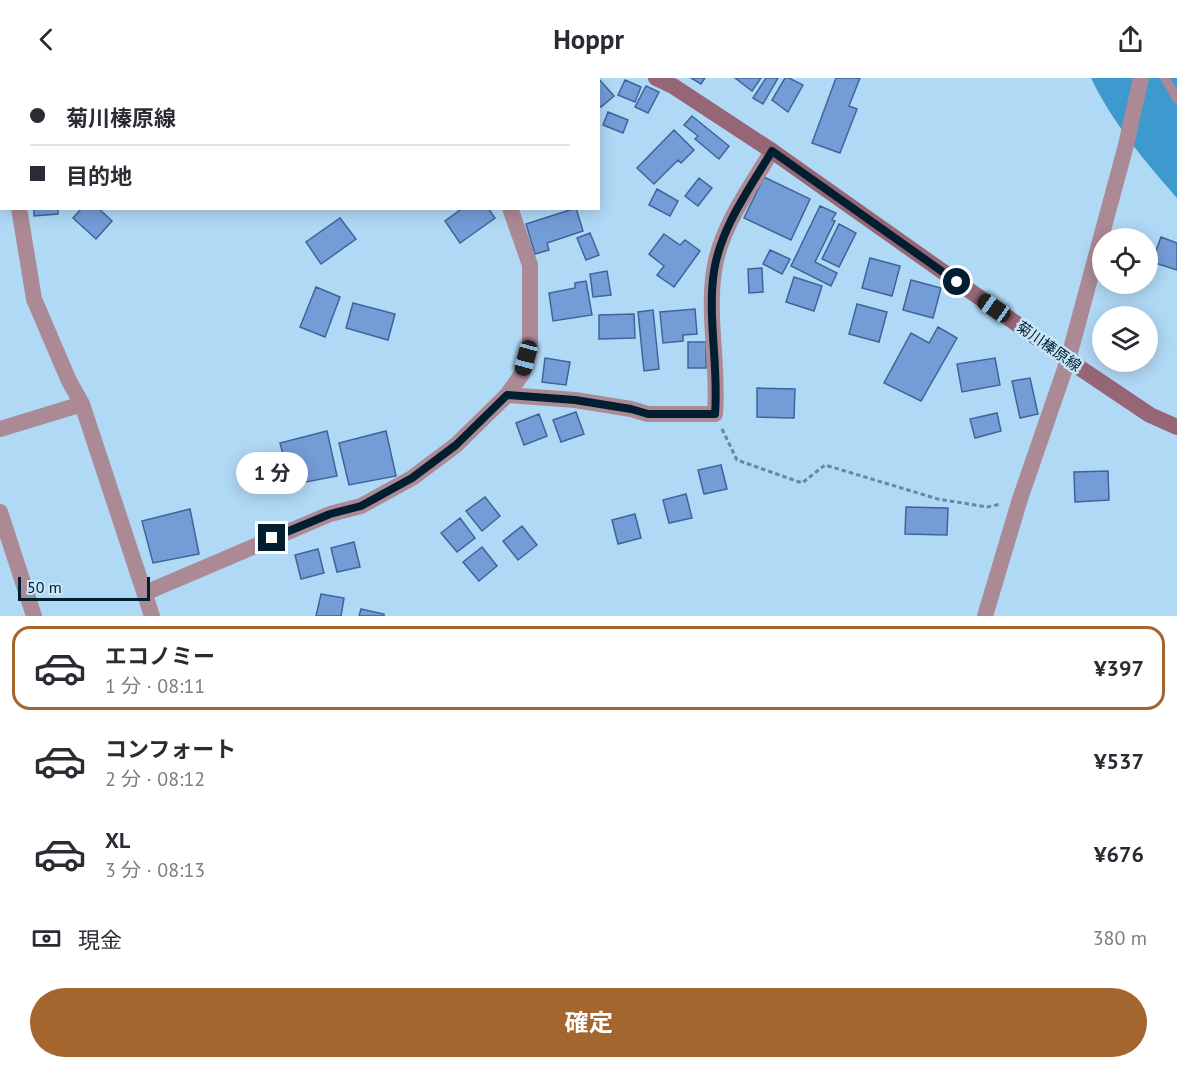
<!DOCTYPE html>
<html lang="ja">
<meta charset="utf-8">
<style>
body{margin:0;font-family:"PT Sans","Noto Sans JP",sans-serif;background:#f7f7f7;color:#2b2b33;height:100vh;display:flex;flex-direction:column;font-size:22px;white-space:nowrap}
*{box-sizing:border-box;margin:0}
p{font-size:20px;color:#7c7c81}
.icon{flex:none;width:33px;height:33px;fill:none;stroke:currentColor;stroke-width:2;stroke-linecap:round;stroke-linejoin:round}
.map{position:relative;height:538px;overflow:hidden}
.side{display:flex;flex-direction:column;background:#fff;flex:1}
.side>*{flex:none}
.banner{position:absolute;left:0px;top:0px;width:600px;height:132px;box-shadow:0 3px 15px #0003;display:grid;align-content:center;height:132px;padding:0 30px;background:#fff}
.controls{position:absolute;left:1092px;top:150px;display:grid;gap:12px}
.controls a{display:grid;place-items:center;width:66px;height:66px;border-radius:50%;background:#fff;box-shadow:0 3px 15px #0003;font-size:30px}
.scale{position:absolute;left:18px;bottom:15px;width:132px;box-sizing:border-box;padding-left:6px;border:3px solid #011f30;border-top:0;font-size:16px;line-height:21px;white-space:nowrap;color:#011f30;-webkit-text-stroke:4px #c9e5f8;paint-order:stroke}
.end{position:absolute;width:27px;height:27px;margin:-14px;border:8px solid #011f30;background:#fff;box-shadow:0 0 0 3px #fff}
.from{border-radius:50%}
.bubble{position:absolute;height:42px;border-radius:21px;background:#fff;box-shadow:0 3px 15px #0003;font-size:20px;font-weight:700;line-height:42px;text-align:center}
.car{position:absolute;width:18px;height:36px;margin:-18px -9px;border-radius:8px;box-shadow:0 0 4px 2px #0007;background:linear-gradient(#222 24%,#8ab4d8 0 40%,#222 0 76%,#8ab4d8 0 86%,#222 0)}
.banner b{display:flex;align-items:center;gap:21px;height:57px;font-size:22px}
.banner b+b{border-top:2px solid #e1e1e2}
.banner i{width:15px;height:15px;background:#2b2b33}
ul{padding:10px 0 0;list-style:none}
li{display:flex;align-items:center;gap:18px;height:84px;margin:0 12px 9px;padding:0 18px;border:3px solid transparent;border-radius:18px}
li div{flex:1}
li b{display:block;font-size:22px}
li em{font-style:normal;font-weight:700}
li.selected{border-color:#a5652f}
li>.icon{width:54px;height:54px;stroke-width:1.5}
.pay{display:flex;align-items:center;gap:15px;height:66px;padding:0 30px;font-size:22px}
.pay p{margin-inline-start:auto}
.primary-button{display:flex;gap:12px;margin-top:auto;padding:12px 30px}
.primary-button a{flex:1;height:69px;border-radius:36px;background:#a5652f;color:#fff;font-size:24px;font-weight:700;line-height:69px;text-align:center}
header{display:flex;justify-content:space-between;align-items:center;height:78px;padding:0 30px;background:#fff;font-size:27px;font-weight:700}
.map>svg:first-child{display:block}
.water{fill:#3e99cf}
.building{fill:#749cd7;stroke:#3f649b;stroke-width:1.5}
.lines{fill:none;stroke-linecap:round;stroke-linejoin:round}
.path{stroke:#6589a1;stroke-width:3;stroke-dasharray:4.5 3;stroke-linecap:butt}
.service{stroke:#ac8a95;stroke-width:9}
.minor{stroke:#ac8a95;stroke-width:16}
.tertiary{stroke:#ac8a95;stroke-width:16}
.secondary{stroke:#976676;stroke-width:16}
.route{stroke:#011f30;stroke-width:8}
.labels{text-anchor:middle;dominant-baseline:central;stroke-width:5;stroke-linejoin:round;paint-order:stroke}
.street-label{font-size:15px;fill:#011f30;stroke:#c9e5f8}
</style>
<header><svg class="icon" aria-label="back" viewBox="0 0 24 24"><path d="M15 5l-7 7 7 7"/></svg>Hoppr<svg class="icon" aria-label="share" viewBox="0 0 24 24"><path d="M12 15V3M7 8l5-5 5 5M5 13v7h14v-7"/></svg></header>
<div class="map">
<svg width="1177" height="538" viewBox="0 0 1177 538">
<rect width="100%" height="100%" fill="#b0d9f6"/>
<path class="water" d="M 1091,0 L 1177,0 L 1177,120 C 1145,84 1112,44 1091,0 Z"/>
<path class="building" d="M 259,0 L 292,0 L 258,2 Z
M 314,0 L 377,0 L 379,2 L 313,2 Z
M 595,0 L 598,0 L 614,18 L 601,29 L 598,27 L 598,2 L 593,2 Z
M 691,0 L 705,0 L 701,6 Z
M 735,0 L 761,0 L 752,13 Z
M 766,0 L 778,0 L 763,26 L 753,20 Z
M 785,0 L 789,0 L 803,7 L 788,34 L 772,22 Z
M 836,0 L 860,0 L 849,28 L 857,31 L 840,75 L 812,65 Z
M 625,2 L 641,9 L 635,24 L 618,17 Z
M 646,8 L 659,14 L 648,35 L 635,29 Z
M 608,34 L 628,42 L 623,55 L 603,47 Z
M 692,38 L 729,68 L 719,81 L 695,61 L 698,58 L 684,47 Z
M 674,52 L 694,72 L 681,85 L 678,82 L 654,106 L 637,90 Z
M 764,99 L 810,121 L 791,162 L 744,140 Z
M 699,100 L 712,110 L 698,128 L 685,118 Z
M 657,111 L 678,123 L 670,138 L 649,127 Z
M 820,128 L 836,135 L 832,142 L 835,143 L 815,184 L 837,195 L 831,208 L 791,188 Z
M 34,130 L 58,130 L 58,136 L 34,138 Z
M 82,130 L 98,130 L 112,143 L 96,161 L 73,140 Z
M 463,130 L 488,130 L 495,140 L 460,165 L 445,143 Z
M 576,130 L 583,153 L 547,165 L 549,172 L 535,176 L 526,146 Z
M 340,140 L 356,161 L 321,186 L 306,164 Z
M 839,146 L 856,155 L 839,189 L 822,181 Z
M 590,155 L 599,177 L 586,182 L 577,160 Z
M 664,156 L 680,167 L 685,162 L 700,173 L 674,209 L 657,197 L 664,188 L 649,176 Z
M 1161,159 L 1177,165 L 1177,192 L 1152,184 Z
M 770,172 L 790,181 L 782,196 L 763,186 Z
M 870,180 L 900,188 L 892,218 L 862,210 Z
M 762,190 L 763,214 L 749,215 L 748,191 Z
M 607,193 L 611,217 L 593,219 L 590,196 Z
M 794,199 L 822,208 L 814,233 L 786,224 Z
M 911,202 L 941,210 L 933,240 L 903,232 Z
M 586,203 L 592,237 L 553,243 L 549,215 L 575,210 L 575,205 Z
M 316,209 L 340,219 L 325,259 L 300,249 Z
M 353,225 L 395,236 L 388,262 L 346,250 Z
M 857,226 L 887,234 L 879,264 L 849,256 Z
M 695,231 L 697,256 L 683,257 L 683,263 L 663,265 L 660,234 Z
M 653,232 L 659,291 L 644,293 L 638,234 Z
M 634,236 L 635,260 L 599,261 L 599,237 Z
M 938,249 L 957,260 L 921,323 L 884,305 L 911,255 L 929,265 Z
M 688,264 L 706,264 L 706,290 L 688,290 Z
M 545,280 L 570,284 L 566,307 L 542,304 Z
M 995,280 L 1000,307 L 962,314 L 957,286 Z
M 1030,300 L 1038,336 L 1020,340 L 1012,303 Z
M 757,310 L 795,311 L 794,340 L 757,339 Z
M 576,334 L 584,356 L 561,364 L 553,342 Z
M 997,335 L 1001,353 L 975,360 L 970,341 Z
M 539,336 L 547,358 L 524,367 L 516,345 Z
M 327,353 L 337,398 L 291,407 L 280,365 Z
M 386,353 L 396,398 L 349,407 L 339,365 Z
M 721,387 L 727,411 L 704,416 L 698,392 Z
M 1108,393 L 1109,422 L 1075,424 L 1074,394 Z
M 686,416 L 692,440 L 669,445 L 663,422 Z
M 485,419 L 500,438 L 482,453 L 466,433 Z
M 906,429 L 948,430 L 947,457 L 905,456 Z
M 190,431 L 199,476 L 153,485 L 142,443 Z
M 635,436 L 641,460 L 618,466 L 612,442 Z
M 460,440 L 475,460 L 457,474 L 441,455 Z
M 522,448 L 537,467 L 518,482 L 503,463 Z
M 354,464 L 360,489 L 337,494 L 331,470 Z
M 482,469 L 497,488 L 479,503 L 463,484 Z
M 318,471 L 324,495 L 301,501 L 295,477 Z
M 321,516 L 344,520 L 341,538 L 316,538 Z
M 361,531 L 384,536 L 384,538 L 359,538 Z"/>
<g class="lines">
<path class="path" d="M 722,351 L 737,382 L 802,405 L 825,387 L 938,421 L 987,429 L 1001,426"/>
<path class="service" d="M 1165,0 L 1177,21"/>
<path class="minor" d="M 458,0 L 459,2
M 0,15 L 1,0
M 19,130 L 34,221 L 69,303 L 82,326 L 152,538
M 507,317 L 575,322 L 631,331 L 648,336 L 715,336 C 719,288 707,240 714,193 C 720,150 750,110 772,73
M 0,351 L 82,326
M 0,434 L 34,538
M 145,515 L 330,436 L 361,428 L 412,400 L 456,367 L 507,317 L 522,296 L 530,264 L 530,187 L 510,130"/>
<path class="tertiary" d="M 985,538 L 1020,421 L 1068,282 L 1126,67 L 1141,0"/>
<path class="secondary" d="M 656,0 L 673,8 L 772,73 L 1068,282 L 1150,337 L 1177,349"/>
</g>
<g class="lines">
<path class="route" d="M 272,460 L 330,436 L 361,428 L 412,400 L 456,367 L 507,317 L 575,322 L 631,331 L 648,336 L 715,336 C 719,288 707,240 714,193 C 721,149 750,110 772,73 L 957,204"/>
</g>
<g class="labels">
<g class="street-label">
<text transform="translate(1049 268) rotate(35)">菊川榛原線</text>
</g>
</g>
</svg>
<div class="controls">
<a><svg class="icon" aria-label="locate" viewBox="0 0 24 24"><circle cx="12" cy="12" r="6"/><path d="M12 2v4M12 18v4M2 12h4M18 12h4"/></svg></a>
<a><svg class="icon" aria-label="layers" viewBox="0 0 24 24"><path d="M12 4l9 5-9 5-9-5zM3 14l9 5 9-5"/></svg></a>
</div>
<div class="scale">50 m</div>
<i class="end from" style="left:957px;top:204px"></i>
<i class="end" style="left:272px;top:460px"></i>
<div class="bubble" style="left:236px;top:374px;width:72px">1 分</div>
<i class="car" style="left:994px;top:230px;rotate:305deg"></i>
<i class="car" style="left:526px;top:280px;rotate:195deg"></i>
<div class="banner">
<b><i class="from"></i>菊川榛原線</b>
<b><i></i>目的地</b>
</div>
</div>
<section class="side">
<ul>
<li class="selected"><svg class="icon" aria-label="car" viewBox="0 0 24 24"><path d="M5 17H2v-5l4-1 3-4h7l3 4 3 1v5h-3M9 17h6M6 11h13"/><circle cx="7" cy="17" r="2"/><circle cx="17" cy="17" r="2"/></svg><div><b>エコノミー</b><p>1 分 · 08:11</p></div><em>¥397</em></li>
<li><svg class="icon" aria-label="car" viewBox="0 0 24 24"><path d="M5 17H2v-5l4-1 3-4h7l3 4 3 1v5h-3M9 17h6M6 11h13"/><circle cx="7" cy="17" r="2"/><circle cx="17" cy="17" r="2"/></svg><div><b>コンフォート</b><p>2 分 · 08:12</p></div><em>¥537</em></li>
<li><svg class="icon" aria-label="car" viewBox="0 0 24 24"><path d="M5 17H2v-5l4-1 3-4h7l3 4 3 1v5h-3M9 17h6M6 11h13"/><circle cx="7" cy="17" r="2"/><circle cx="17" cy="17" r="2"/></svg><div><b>XL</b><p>3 分 · 08:13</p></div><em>¥676</em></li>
</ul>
<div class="pay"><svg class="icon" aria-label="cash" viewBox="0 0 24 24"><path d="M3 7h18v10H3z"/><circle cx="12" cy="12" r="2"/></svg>現金<p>380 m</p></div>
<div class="primary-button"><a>確定</a></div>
</section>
